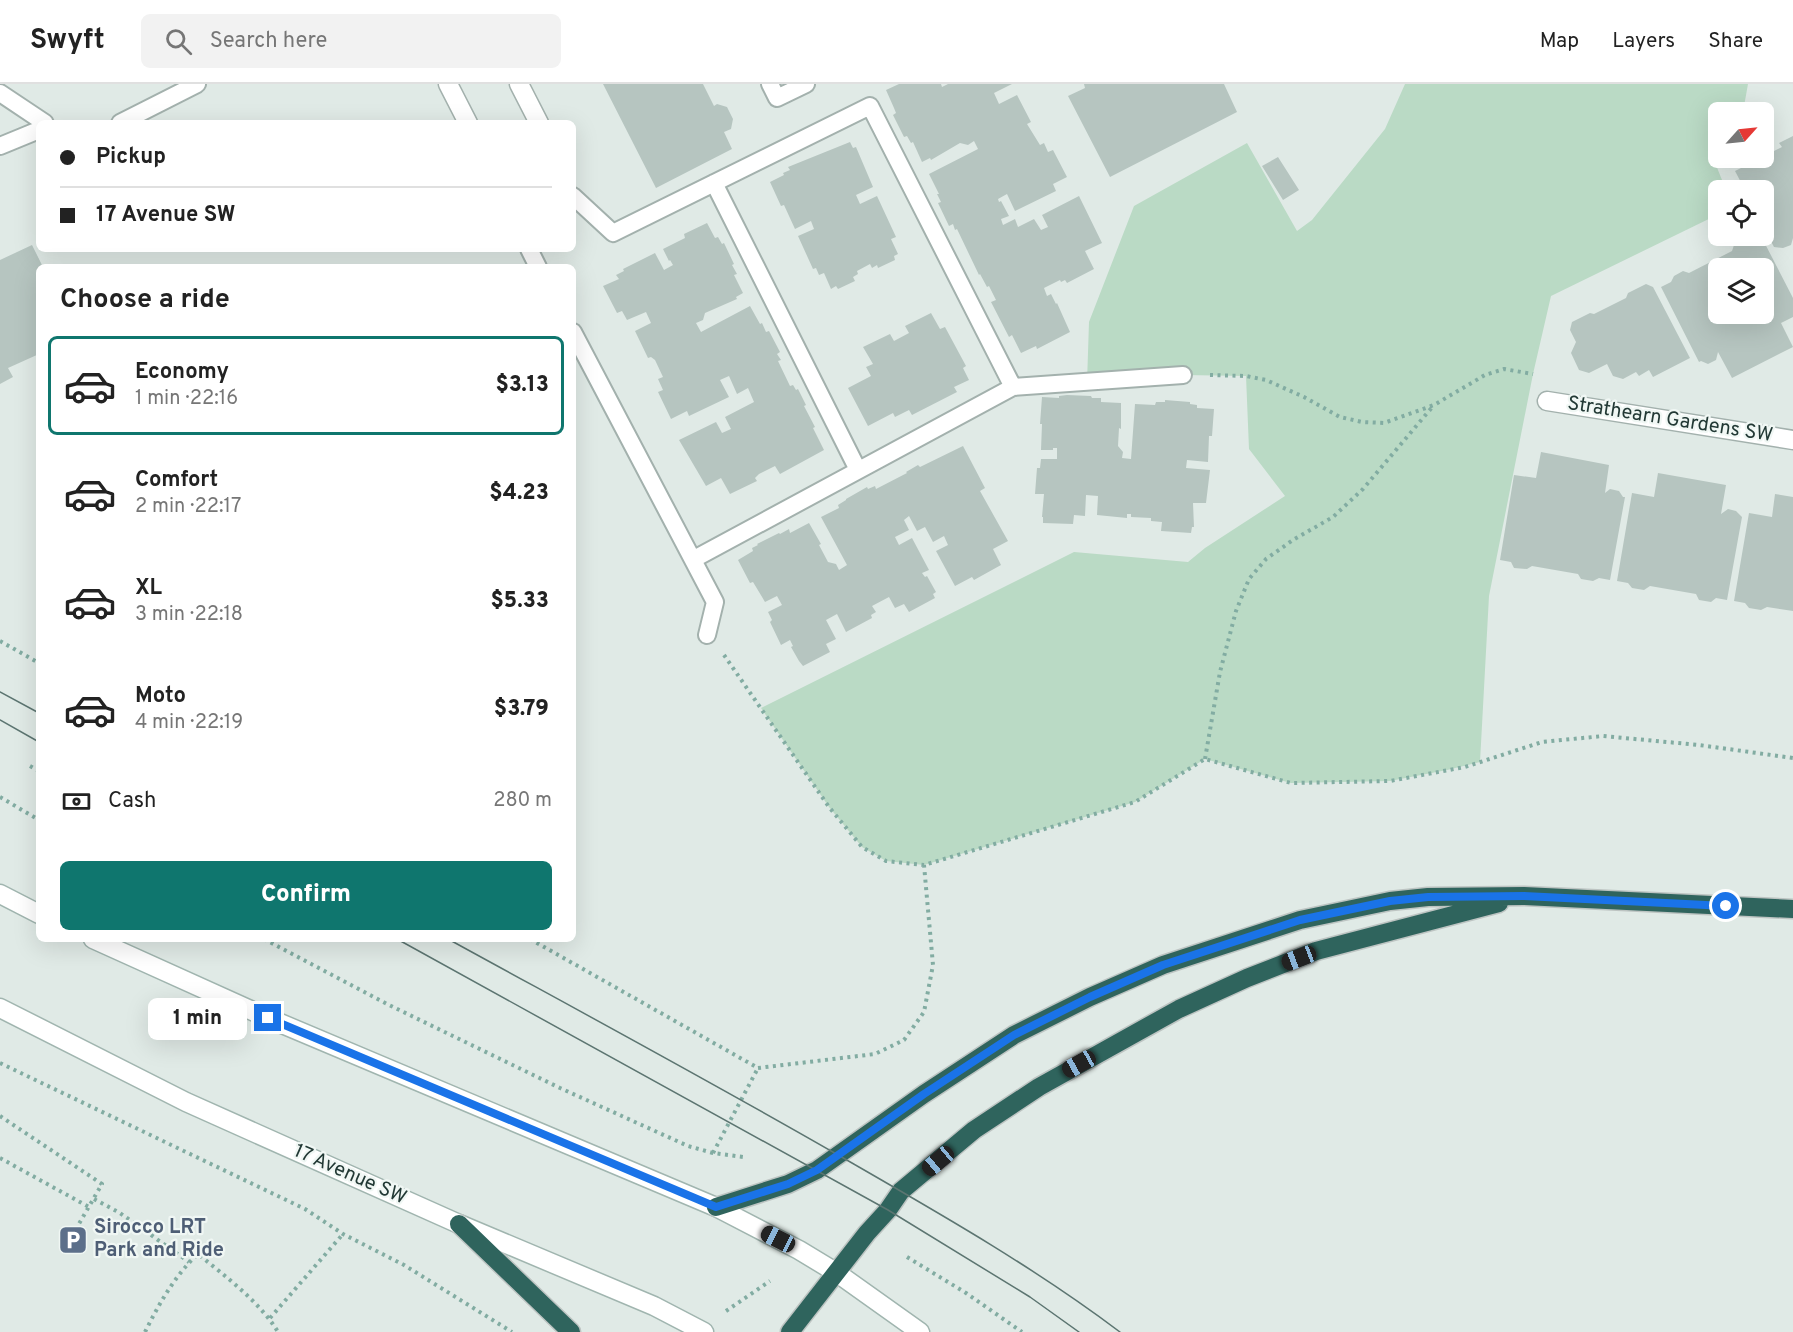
<!DOCTYPE html>
<meta charset="utf-8">
<style>
body{margin:0;font-family:Overpass,sans-serif;background:#f2f2f2;color:#222;height:100vh;display:flex;flex-direction:column;font-size:22px;white-space:nowrap}
*{box-sizing:border-box;margin:0}
p{font-size:20px;color:#767676}
.icon{flex:none;width:33px;height:33px;fill:none;stroke:currentColor;stroke-width:2;stroke-linecap:round;stroke-linejoin:round}
.map{position:relative;flex:1;overflow:hidden}
.sheet{position:absolute;left:36px;top:180px;width:540px;height:678px;display:flex;flex-direction:column;background:#fff;border-radius:9px;box-shadow:0 6px 24px #0002}
.sheet>*{flex:none}
.guide{position:absolute;left:36px;top:36px;width:540px;height:132px;border-radius:9px;box-shadow:0 6px 24px #0002;display:grid;align-content:center;height:132px;padding:0 24px;background:#fff}
.needle{width:39px;rotate:63deg}
.tools{position:absolute;left:1708px;top:18px;display:grid;gap:12px}
.tools a{display:grid;place-items:center;width:66px;height:66px;border-radius:9px;background:#fff;box-shadow:0 6px 24px #0002;font-size:30px}
.end{position:absolute;width:27px;height:27px;margin:-14px;border:8px solid #1a73e8;background:#fff;box-shadow:0 0 0 3px #fff}
.from{border-radius:50%}
.bubble{position:absolute;height:42px;border-radius:9px;background:#fff;box-shadow:0 6px 24px #0002;font-size:20px;font-weight:800;line-height:42px;text-align:center}
.car{position:absolute;width:18px;height:36px;margin:-18px -9px;border-radius:8px;box-shadow:0 0 4px 2px #0007;background:linear-gradient(#222 24%,#8ab4d8 0 40%,#222 0 76%,#8ab4d8 0 86%,#222 0)}
.guide b{display:flex;align-items:center;gap:21px;height:57px;font-size:22px}
.guide b+b{border-top:2px solid #e0e0e0}
.guide i{width:15px;height:15px;background:#222}
ul{padding:0;list-style:none}
li{display:flex;align-items:center;gap:18px;height:99px;margin:0 12px 9px;padding:0 12px;border:3px solid transparent;border-radius:9px}
li div{flex:1}
li b{display:block;font-size:22px}
li em{font-style:normal;font-weight:800}
li.selected{border-color:#0f766e}
li>.icon{width:54px;height:54px;stroke-width:1.5}
h2{padding:0 24px;font-size:27px;line-height:72px}
.pay{display:flex;align-items:center;gap:15px;height:66px;padding:0 24px;font-size:22px}
.pay p{margin-inline-start:auto}
.action{display:flex;gap:12px;margin-top:auto;padding:12px 24px}
.action a{flex:1;height:69px;border-radius:9px;background:#0f766e;color:#fff;font-size:24px;font-weight:800;line-height:69px;text-align:center}
header{display:flex;align-items:center;gap:36px;box-sizing:border-box;height:84px;padding:0 30px;background:#fff;border-bottom:2px solid #e0e0e0}
header strong{font-size:28px}
nav{display:flex;gap:33px;margin-inline-start:auto;font-size:21px}
.search{width:420px;height:54px;background:#f2f2f2;display:flex;align-items:center;gap:15px;box-sizing:border-box;padding:0 21px;border-radius:9px;color:#767676;font-size:22px}
.map>svg:first-child{display:block}
.green{fill:#badac5}
.building{fill:#b6c5c0;fill-rule:evenodd}
.lines{fill:none;stroke-linecap:round;stroke-linejoin:round}
.lane-casing{stroke:#a3b1ad;stroke-width:20}
.street-casing{stroke:#a3b1ad;stroke-width:21}
.secondary-casing{stroke:#a0b5af;stroke-width:21}
.highway-casing{stroke:#bdc4c2;stroke-width:21}
.path{stroke:#82aca2;stroke-width:4;stroke-dasharray:3 4.5;stroke-linecap:butt}
.lane{stroke:#fff;stroke-width:16}
.street{stroke:#fff;stroke-width:18}
.secondary{stroke:#fff;stroke-width:18}
.highway{stroke:#2f645d;stroke-width:18}
.tram{stroke:#5c7571;stroke-width:1.5}
.route{stroke:#1a73e8;stroke-width:8}
.labels{text-anchor:middle;dominant-baseline:central;stroke-width:4.5;stroke-linejoin:round;paint-order:stroke}
.street-label{font-size:20px;fill:#223935;stroke:#f0f7f4}
.service-label{font-size:20px;font-weight:bold;fill:#4e5e75;stroke:#f0f7f4;text-anchor:start}
</style>
<header>
<strong>Swyft</strong>
<div class="search"><svg class="icon" aria-label="search" viewBox="0 0 24 24"><circle cx="10" cy="10" r="6"/><path d="M15 15l6 6"/></svg>Search here</div>
<nav><a>Map</a><a>Layers</a><a>Share</a></nav>
</header>
<div class="map">
<svg width="1793" height="1248" viewBox="0 0 1793 1248">
<rect width="100%" height="100%" fill="#e0eae6"/>
<path class="green" d="M 1405,0 L 1748,0 L 1743,28 L 1719,28 L 1719,65 L 1712,71 L 1726,106 L 1719,106 L 1719,130 L 1551,212 L 1533,290 L 1489,512 L 1480,678 L 1447,686 L 1390,697 L 1291,699 L 1205,675 L 1135,718 L 924,781 L 886,777 L 862,763 L 829,723 L 761,624 L 1074,468 L 1188,478 L 1205,464 L 1285,412 L 1249,365 L 1246,292 L 1183,291 L 1087,299 L 1089,238 L 1134,122 L 1247,59 L 1297,147 L 1312,136 L 1385,45 Z"/>
<path class="building" d="M 603,0 L 703,0 L 714,22 L 717,20 L 727,23 L 733,35 L 731,45 L 724,48 L 732,65 L 656,104 Z
M 899,0 L 941,0 L 942,3 L 948,0 L 1012,0 L 994,9 L 999,20 L 1017,11 L 1031,38 L 1027,40 L 1040,61 L 1044,59 L 1048,68 L 1053,66 L 1067,93 L 1053,100 L 1056,107 L 1015,127 L 1007,110 L 998,115 L 999,118 L 1001,117 L 1009,132 L 1001,135 L 1003,141 L 1015,135 L 1018,143 L 1034,135 L 1041,146 L 1048,143 L 1042,131 L 1079,112 L 1102,159 L 1085,167 L 1094,185 L 1067,199 L 1065,196 L 1061,198 L 1060,196 L 1044,204 L 1047,212 L 1051,210 L 1056,220 L 1057,219 L 1070,248 L 1037,265 L 1036,262 L 1021,269 L 1012,251 L 1009,253 L 991,218 L 996,216 L 989,202 L 987,203 L 980,190 L 979,191 L 957,145 L 955,146 L 953,140 L 949,142 L 938,119 L 941,118 L 937,110 L 939,110 L 929,90 L 978,65 L 974,57 L 968,61 L 960,59 L 931,76 L 930,74 L 922,78 L 913,58 L 911,59 L 907,52 L 904,53 L 893,31 L 896,29 L 894,24 L 886,6 Z
M 1084,0 L 1224,0 L 1237,28 L 1110,93 L 1068,12 L 1085,4 Z
M 1793,52 L 1793,154 L 1791,161 L 1783,164 L 1774,163 L 1764,144 L 1764,106 L 1745,106 L 1735,87 L 1761,74 L 1764,74 L 1764,72 L 1782,63 L 1779,59 Z
M 850,58 L 853,64 L 856,63 L 873,103 L 856,111 L 860,120 L 877,112 L 896,153 L 891,155 L 898,170 L 894,172 L 895,176 L 878,184 L 877,181 L 872,184 L 870,180 L 857,187 L 858,190 L 853,193 L 855,197 L 838,205 L 836,202 L 831,205 L 824,189 L 819,191 L 816,184 L 813,185 L 798,152 L 814,145 L 811,137 L 795,145 L 784,121 L 781,122 L 770,98 L 784,91 L 783,89 L 790,86 L 788,83 Z
M 1278,73 L 1299,106 L 1283,116 L 1262,82 Z
M 707,139 L 715,154 L 718,153 L 722,160 L 724,159 L 734,180 L 732,181 L 737,190 L 734,191 L 743,209 L 736,213 L 737,215 L 705,229 L 703,236 L 696,239 L 701,248 L 750,222 L 760,240 L 762,239 L 766,248 L 769,247 L 780,268 L 777,270 L 781,276 L 778,277 L 790,302 L 793,301 L 796,306 L 798,305 L 806,321 L 804,322 L 815,343 L 813,344 L 824,366 L 780,390 L 775,382 L 759,390 L 755,394 L 757,397 L 730,410 L 721,394 L 706,402 L 679,356 L 716,338 L 722,349 L 731,345 L 725,333 L 754,318 L 748,304 L 737,310 L 729,292 L 720,296 L 729,313 L 689,332 L 687,327 L 671,335 L 658,308 L 663,306 L 658,295 L 663,293 L 655,276 L 651,273 L 648,274 L 635,247 L 651,239 L 646,228 L 627,236 L 622,227 L 617,229 L 603,202 L 619,195 L 616,191 L 624,187 L 623,185 L 655,169 L 664,186 L 673,181 L 670,176 L 669,177 L 663,165 L 685,154 L 684,150 Z
M 1761,152 L 1793,214 L 1793,233 L 1781,239 L 1793,263 L 1732,294 L 1718,268 L 1716,276 L 1708,280 L 1701,277 L 1699,278 L 1661,203 L 1671,198 L 1674,192 L 1683,187 L 1689,189 L 1732,167 L 1734,161 L 1744,156 L 1750,158 ZM 1719,184 L 1764,184 L 1764,230 L 1719,230 Z
M 32,161 L 43,183 L 39,183 L 39,270 L 8,284 L 13,293 L 0,300 L 0,176 Z
M 1646,200 L 1653,203 L 1690,274 L 1653,293 L 1649,286 L 1639,292 L 1636,288 L 1623,295 L 1613,292 L 1607,280 L 1589,289 L 1579,286 L 1571,269 L 1576,258 L 1570,246 L 1572,238 L 1590,229 L 1594,230 L 1626,214 L 1628,209 Z
M 931,229 L 940,245 L 945,243 L 966,282 L 963,284 L 969,296 L 954,303 L 957,308 L 912,331 L 909,326 L 895,333 L 893,329 L 868,342 L 848,304 L 871,292 L 866,283 L 873,280 L 863,263 L 890,250 L 894,257 L 909,249 L 905,242 Z
M 1067,311 L 1091,312 L 1092,314 L 1101,314 L 1101,318 L 1121,319 L 1121,345 L 1119,344 L 1118,362 L 1123,368 L 1122,374 L 1131,375 L 1135,320 L 1155,321 L 1156,318 L 1165,318 L 1165,316 L 1190,318 L 1190,320 L 1197,321 L 1197,324 L 1214,325 L 1212,352 L 1209,352 L 1208,378 L 1187,376 L 1186,384 L 1210,386 L 1206,419 L 1193,419 L 1194,443 L 1192,443 L 1191,449 L 1161,447 L 1162,438 L 1151,437 L 1151,434 L 1131,433 L 1131,430 L 1127,430 L 1127,434 L 1097,431 L 1098,412 L 1086,411 L 1085,432 L 1074,431 L 1073,440 L 1043,439 L 1043,433 L 1042,433 L 1044,410 L 1035,410 L 1037,384 L 1040,384 L 1041,375 L 1057,375 L 1057,364 L 1053,364 L 1053,366 L 1041,366 L 1042,340 L 1040,340 L 1042,313 L 1059,314 L 1059,312 Z
M 963,362 L 985,404 L 980,407 L 1008,457 L 993,465 L 1001,481 L 974,496 L 972,493 L 955,502 L 936,467 L 948,461 L 944,452 L 933,458 L 925,443 L 917,447 L 909,432 L 904,436 L 909,446 L 895,453 L 899,461 L 912,454 L 929,486 L 922,489 L 925,493 L 927,492 L 936,508 L 933,510 L 935,514 L 909,528 L 904,520 L 895,524 L 889,513 L 872,522 L 876,528 L 871,531 L 872,534 L 846,548 L 837,530 L 826,536 L 836,555 L 826,560 L 830,568 L 803,582 L 799,577 L 791,563 L 793,562 L 790,556 L 781,561 L 770,538 L 772,536 L 768,528 L 782,521 L 777,512 L 765,518 L 753,498 L 750,499 L 738,476 L 753,467 L 752,464 L 758,461 L 757,460 L 779,449 L 780,450 L 789,445 L 790,449 L 809,439 L 821,460 L 819,461 L 828,478 L 836,480 L 839,486 L 847,481 L 821,433 L 839,424 L 838,421 L 846,416 L 846,415 L 867,403 L 868,405 L 875,402 L 876,405 L 907,389 L 906,388 L 918,381 L 920,383 Z
M 1541,368 L 1609,381 L 1605,409 L 1610,405 L 1619,407 L 1623,413 L 1625,413 L 1610,496 L 1599,494 L 1593,497 L 1581,495 L 1578,490 L 1532,482 L 1527,485 L 1514,484 L 1511,478 L 1500,476 L 1514,391 L 1536,394 Z
M 1658,389 L 1726,401 L 1721,430 L 1728,425 L 1736,427 L 1742,433 L 1727,516 L 1716,514 L 1711,518 L 1699,516 L 1696,510 L 1650,502 L 1644,506 L 1632,504 L 1628,499 L 1617,497 L 1632,409 L 1654,413 Z
M 1775,410 L 1793,413 L 1793,527 L 1767,523 L 1761,526 L 1749,524 L 1745,519 L 1734,517 L 1749,429 L 1772,433 Z"/>
<g class="lines">
<g class="lane-casing">
<path id="lane" d="M 770,0 L 777,14 L 806,0
M 0,9 L 45,39
M 120,39 L 197,0
M 0,62 L 39,46
M 714,99 L 858,386
M 573,112 L 613,149 L 870,22 L 1013,303
M 529,165 L 538,183
M 573,248 L 715,518 L 707,551
M 694,475 L 1013,303 L 1183,291"/>
</g>
<g class="street-casing">
<path id="street" d="M 448,0 L 468,39
M 519,0 L 539,39
M 1547,317 L 1793,356"/>
</g>
<g class="secondary-casing">
<path id="secondary" d="M 0,810 L 39,830
M 93,855 L 268,934 L 716,1123 L 799,1166 L 837,1189 L 920,1248
M 0,924 L 186,1018 L 459,1140 L 654,1222 L 704,1248"/>
</g>
<g class="highway-casing">
<path id="highway" d="M 716,1123 L 788,1100 L 817,1086 L 924,1010 L 1014,951 L 1090,913 L 1163,881 L 1300,836 L 1390,817 L 1428,813 L 1524,812 L 1793,825
M 459,1140 L 571,1248
M 790,1248 L 867,1149 L 888,1126 L 901,1107 L 974,1046 L 1039,1003 L 1179,925 L 1247,894 L 1316,867 L 1499,819"/>
</g>
<path class="path" d="M 1210,291 L 1246,292 L 1266,296 L 1304,313 L 1340,333 L 1362,338 L 1384,339 L 1434,321 L 1485,291 L 1504,285 L 1533,290
M 0,557 L 39,579
M 724,571 L 829,723 L 862,763 L 886,777 L 924,781
M 1205,675 L 1220,588 L 1236,527 L 1249,495 L 1266,475 L 1293,456 L 1333,433 L 1363,405 L 1434,321
M 30,682 L 39,687
M 0,713 L 39,736
M 264,855 L 387,920 L 560,1004 L 688,1062 L 713,1069 L 743,1073
M 530,855 L 758,984
M 0,979 L 305,1125 L 343,1150 L 404,1181 L 512,1248
M 758,984 L 875,970 L 904,956 L 924,928 L 933,881 L 924,781 L 1135,718 L 1205,675 L 1291,699 L 1390,697 L 1465,683 L 1542,658 L 1603,652 L 1699,661 L 1793,674
M 0,1032 L 102,1100 L 76,1145
M 713,1069 L 758,984
M 0,1074 L 89,1123
M 94,1115 L 120,1129 L 189,1178
M 907,1173 L 966,1209 L 1022,1248
M 726,1227 L 770,1197
M 270,1234 L 343,1150
M 145,1248 C 159,1220 175,1191 198,1170 C 225,1192 260,1218 278,1248"/>
<use href="#lane" class="lane"/>
<use href="#street" class="street"/>
<use href="#secondary" class="secondary"/>
<use href="#highway" class="highway"/>
<path class="tram" d="M 0,608 L 39,629
M 0,636 L 39,658
M 397,855 L 888,1126 L 1030,1213 L 1079,1248
M 448,855 C 583,929 719,1002 852,1079 C 944,1132 1035,1184 1120,1248"/>
</g>
<g class="lines">
<path class="route" d="M 268,934 L 716,1123 L 788,1100 L 817,1086 L 924,1010 L 1014,951 L 1090,913 L 1163,881 L 1300,836 L 1390,817 L 1428,813 L 1524,812 L 1726,822"/>
</g>
<defs>
<g id="parking-square" transform="scale(1.5)"><rect x="-9" y="-9" width="18" height="18" rx="4" fill="#5c6f8a" stroke="#f0f7f4"/><path d="M-3.5-5.5H1a3.5 3.5 0 0 1 0 7H-1V5.5H-3.5ZM-1-3.4V-.6H.8a1.4 1.4 0 0 0 0-2.8Z" fill="#fff"/></g>
</defs>
<g fill-rule="evenodd">
<use href="#parking-square" x="73" y="1156"/>
</g>
<g class="labels">
<g class="street-label">
<text transform="translate(1670 336) rotate(9)">Strathearn Gardens SW</text>
<text transform="translate(350 1091) rotate(24)">17 Avenue SW</text>
</g>
<g class="service-label">
<text x="94" y="1144">Sirocco LRT<tspan x="94" dy="23">Park and Ride</tspan></text>
</g>
</g>
</svg>
<div class="tools">
<a><svg class="needle" viewBox="-14 -14 28 28"><path d="M0-13l5 13h-10z" fill="#e53935"/><path d="M0 13l5-13h-10z" fill="#767676"/></svg></a>
<a><svg class="icon" aria-label="locate" viewBox="0 0 24 24"><circle cx="12" cy="12" r="6"/><path d="M12 2v4M12 18v4M2 12h4M18 12h4"/></svg></a>
<a><svg class="icon" aria-label="layers" viewBox="0 0 24 24"><path d="M12 4l9 5-9 5-9-5zM3 14l9 5 9-5"/></svg></a>
</div>
<i class="end from" style="left:1726px;top:822px"></i>
<i class="end" style="left:268px;top:934px"></i>
<div class="bubble" style="left:148px;top:914px;width:99px">1 min</div>
<i class="car" style="left:1299px;top:874px;rotate:249deg"></i>
<i class="car" style="left:1079px;top:980px;rotate:241deg"></i>
<i class="car" style="left:938px;top:1077px;rotate:230deg"></i>
<i class="car" style="left:778px;top:1155px;rotate:297deg"></i>
<div class="guide">
<b><i class="from"></i>Pickup</b>
<b><i></i>17 Avenue SW</b>
</div>
<section class="sheet">
<h2>Choose a ride</h2>
<ul>
<li class="selected"><svg class="icon" aria-label="car" viewBox="0 0 24 24"><path d="M5 17H2v-5l4-1 3-4h7l3 4 3 1v5h-3M9 17h6M6 11h13"/><circle cx="7" cy="17" r="2"/><circle cx="17" cy="17" r="2"/></svg><div><b>Economy</b><p>1 min · 22:16</p></div><em>$3.13</em></li>
<li><svg class="icon" aria-label="car" viewBox="0 0 24 24"><path d="M5 17H2v-5l4-1 3-4h7l3 4 3 1v5h-3M9 17h6M6 11h13"/><circle cx="7" cy="17" r="2"/><circle cx="17" cy="17" r="2"/></svg><div><b>Comfort</b><p>2 min · 22:17</p></div><em>$4.23</em></li>
<li><svg class="icon" aria-label="car" viewBox="0 0 24 24"><path d="M5 17H2v-5l4-1 3-4h7l3 4 3 1v5h-3M9 17h6M6 11h13"/><circle cx="7" cy="17" r="2"/><circle cx="17" cy="17" r="2"/></svg><div><b>XL</b><p>3 min · 22:18</p></div><em>$5.33</em></li>
<li><svg class="icon" aria-label="car" viewBox="0 0 24 24"><path d="M5 17H2v-5l4-1 3-4h7l3 4 3 1v5h-3M9 17h6M6 11h13"/><circle cx="7" cy="17" r="2"/><circle cx="17" cy="17" r="2"/></svg><div><b>Moto</b><p>4 min · 22:19</p></div><em>$3.79</em></li>
</ul>
<div class="pay"><svg class="icon" aria-label="cash" viewBox="0 0 24 24"><path d="M3 7h18v10H3z"/><circle cx="12" cy="12" r="2"/></svg>Cash<p>280 m</p></div>
<div class="action"><a>Confirm</a></div>
</section>
</div>
